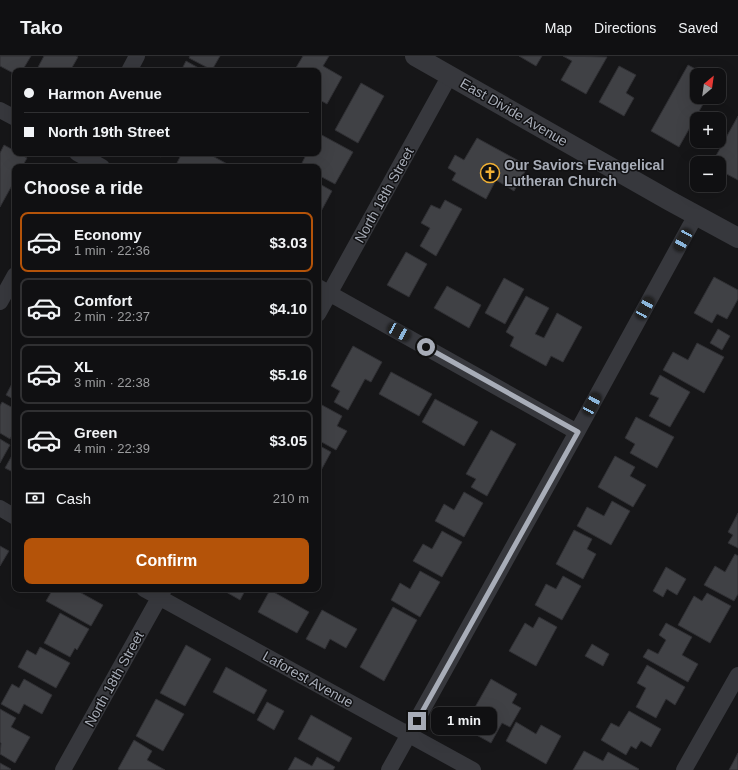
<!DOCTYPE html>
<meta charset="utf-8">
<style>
body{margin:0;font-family:Helvetica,sans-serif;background:#19191b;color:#f1f3f6;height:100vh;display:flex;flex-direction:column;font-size:15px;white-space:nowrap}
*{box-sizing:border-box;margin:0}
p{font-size:13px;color:#9c9d9f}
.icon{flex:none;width:22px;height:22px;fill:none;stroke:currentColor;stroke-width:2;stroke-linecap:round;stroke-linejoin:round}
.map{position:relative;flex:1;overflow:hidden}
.side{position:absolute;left:12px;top:108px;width:309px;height:428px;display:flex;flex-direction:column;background:#101012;border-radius:8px;box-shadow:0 4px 16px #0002,0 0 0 1px #303032}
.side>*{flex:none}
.hud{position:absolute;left:12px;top:12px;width:309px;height:88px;border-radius:8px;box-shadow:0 4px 16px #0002,0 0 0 1px #303032;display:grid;align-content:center;height:88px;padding:0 12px;background:#101012}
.needle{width:26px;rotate:29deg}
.buttons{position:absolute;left:690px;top:12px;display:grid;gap:8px}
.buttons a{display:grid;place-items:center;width:36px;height:36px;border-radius:8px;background:#101012;box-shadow:0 4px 16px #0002,0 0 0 1px #303032;font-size:20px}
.end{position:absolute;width:18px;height:18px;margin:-9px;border:5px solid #a8adb8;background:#111;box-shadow:0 0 0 2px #111}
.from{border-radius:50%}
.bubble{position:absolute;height:28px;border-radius:8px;background:#101012;box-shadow:0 4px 16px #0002,0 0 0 1px #303032;font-size:13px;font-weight:600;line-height:28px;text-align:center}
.car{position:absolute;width:12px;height:24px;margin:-12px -6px;border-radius:5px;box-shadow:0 0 3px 1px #0007;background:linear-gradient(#222 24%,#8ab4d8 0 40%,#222 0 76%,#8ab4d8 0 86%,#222 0)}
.hud b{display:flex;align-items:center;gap:14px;height:38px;font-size:15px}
.hud b+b{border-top:1px solid #303032}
.hud i{width:10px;height:10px;background:#f1f3f6}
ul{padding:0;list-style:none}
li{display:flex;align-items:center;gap:12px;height:60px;margin:0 8px 6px;padding:0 4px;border:2px solid #303032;border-radius:8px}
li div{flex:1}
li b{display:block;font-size:15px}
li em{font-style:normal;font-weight:600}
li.on{border-color:#b45309}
li>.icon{width:36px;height:36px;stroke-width:1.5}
h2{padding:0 12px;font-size:18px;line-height:48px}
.pay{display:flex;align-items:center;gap:10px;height:44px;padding:0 12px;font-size:15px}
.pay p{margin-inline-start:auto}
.cta{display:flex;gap:8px;margin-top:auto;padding:8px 12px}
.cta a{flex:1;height:46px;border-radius:8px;background:#b45309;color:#fff;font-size:16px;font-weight:600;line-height:46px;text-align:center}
header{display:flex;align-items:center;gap:24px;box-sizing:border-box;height:56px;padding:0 20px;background:#101012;border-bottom:1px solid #303032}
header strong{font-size:19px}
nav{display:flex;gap:22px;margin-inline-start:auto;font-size:14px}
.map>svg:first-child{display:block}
.building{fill:#404145;stroke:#303034}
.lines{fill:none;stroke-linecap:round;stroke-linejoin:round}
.minor{stroke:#37383d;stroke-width:16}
.tertiary{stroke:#37383d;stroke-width:20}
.route{stroke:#a8adb8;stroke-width:5}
.labels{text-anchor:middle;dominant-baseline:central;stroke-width:3;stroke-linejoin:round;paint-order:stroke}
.street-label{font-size:14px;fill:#a8adb8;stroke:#111113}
.poi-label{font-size:14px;font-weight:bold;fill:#a8adb8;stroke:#111113;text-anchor:start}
</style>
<header>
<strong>Tako</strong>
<nav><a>Map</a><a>Directions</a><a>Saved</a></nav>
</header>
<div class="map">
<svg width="738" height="714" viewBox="0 0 738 714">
<rect width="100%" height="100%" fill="#161618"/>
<path class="building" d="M 0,0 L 31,0 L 22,15 L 15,15 L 15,18 L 0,10 Z
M 44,0 L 76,0 L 78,1 L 70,15 L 36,15 Z
M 190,0 L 220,0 L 212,14 L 189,2 Z
M 303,0 L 329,0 L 323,10 L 342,21 L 327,48 L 318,43 L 318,15 L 294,15 Z
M 519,0 L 542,0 L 536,10 Z
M 563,0 L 607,1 L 586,38 L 561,24 L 572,5 Z
M 186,5 L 204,15 L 181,15 Z
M 688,9 L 707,19 L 697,19 L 697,41 L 707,41 L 679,91 L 651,75 Z
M 619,10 L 636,19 L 626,37 L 634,42 L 624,60 L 599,46 Z
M 361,27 L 384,40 L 358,87 L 335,74 Z
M 738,60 L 738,124 L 719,114 L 719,107 L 712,107 Z
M 318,77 L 353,96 L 335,128 L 318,119 L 318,111 L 304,111 L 301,109 L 307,97 L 318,97 Z
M 477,82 L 528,110 L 514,135 L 496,124 L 486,143 L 452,124 L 456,117 L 448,112 L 455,99 L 464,104 Z
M 4,89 L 15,95 L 15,97 L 18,97 L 27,102 L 22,111 L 15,111 L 15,124 L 0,151 L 0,97 Z
M 154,97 L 163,97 L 161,101 Z
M 182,97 L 207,97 L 231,110 L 179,111 L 176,109 Z
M 318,127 L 332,135 L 318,161 Z
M 445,144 L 462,153 L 436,200 L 420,190 L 430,172 L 421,167 L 431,149 L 440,153 Z
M 406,196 L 427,208 L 409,241 L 387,229 Z
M 714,221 L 738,234 L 738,243 L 727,263 L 717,258 L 712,267 L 694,257 Z
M 504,222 L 524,233 L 505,268 L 485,257 Z
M 447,230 L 481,249 L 469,272 L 434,252 Z
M 526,240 L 549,252 L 535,278 L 544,282 L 557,257 L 582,271 L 563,306 L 551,300 L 546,310 L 510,290 L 514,281 L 506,276 Z
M 718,273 L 730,280 L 722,294 L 710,287 Z
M 697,287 L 724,301 L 704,337 L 663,314 L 673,296 L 688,304 Z
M 353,290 L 382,306 L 371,326 L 365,323 L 348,354 L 334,346 L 340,335 L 331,330 Z
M 391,316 L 432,338 L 419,360 L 379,338 Z
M 660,319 L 690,336 L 670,371 L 649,360 L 659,342 L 650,338 Z
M 15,322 L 15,344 L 6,339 Z
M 435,343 L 478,366 L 464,390 L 422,366 Z
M 2,346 L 15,353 L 15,374 L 10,383 L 0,377 L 0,350 Z
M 320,348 L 342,360 L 337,370 L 347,375 L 336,394 L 318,384 L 318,353 Z
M 636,361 L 674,381 L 657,412 L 630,397 L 635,388 L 625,382 Z
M 491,374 L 516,388 L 487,440 L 471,431 L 476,423 L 466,418 Z
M 0,383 L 10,389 L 0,407 Z
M 318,389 L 331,396 L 318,420 Z
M 15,394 L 15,417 L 5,412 Z
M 615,400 L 635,411 L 630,420 L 646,429 L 633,451 L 598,431 Z
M 464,436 L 483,447 L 464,481 L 435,465 L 444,448 L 454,454 Z
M 612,445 L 630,455 L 611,489 L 577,470 L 587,451 L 604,460 Z
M 738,457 L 738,492 L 728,487 L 733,479 L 728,476 Z
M 574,474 L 592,483 L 587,493 L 596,498 L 583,523 L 556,508 Z
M 442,475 L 462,486 L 442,521 L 413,505 L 423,488 L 432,493 Z
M 0,490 L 9,495 L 0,510 Z
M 735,498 L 738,500 L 738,538 L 734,545 L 704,529 L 715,510 L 725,516 Z
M 666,511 L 686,523 L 677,539 L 667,533 L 663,541 L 653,535 Z
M 420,515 L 440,526 L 420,561 L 391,544 L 400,527 L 410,533 Z
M 563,520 L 581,530 L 562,564 L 535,549 L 546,528 L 556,533 Z
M 53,533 L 74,533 L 103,549 L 91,570 L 46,545 Z
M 221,533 L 246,533 L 240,544 Z
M 270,534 L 309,556 L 297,577 L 258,556 Z
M 707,537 L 731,550 L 710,587 L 678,569 L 694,540 L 702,545 Z
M 393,551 L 417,564 L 384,625 L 360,611 Z
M 322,554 L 357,573 L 346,592 L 330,583 L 325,593 L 306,583 Z
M 60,557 L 89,573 L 77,594 L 75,592 L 70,601 L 44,587 Z
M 539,561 L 557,571 L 536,610 L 509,595 L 525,567 L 533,572 Z
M 666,567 L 692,581 L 682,599 L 698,608 L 688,626 L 643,601 L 648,593 L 658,598 L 666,584 L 659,579 Z
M 592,588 L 609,598 L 603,610 L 585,600 Z
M 186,589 L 211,603 L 185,650 L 160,637 Z
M 40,591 L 70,607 L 56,632 L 18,611 L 27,594 L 36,599 Z
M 647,609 L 685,631 L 675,649 L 666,643 L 656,662 L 636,651 L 646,632 L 637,627 Z
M 226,611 L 267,634 L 254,658 L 213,636 Z
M 24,623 L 52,639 L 42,658 L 24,648 L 19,658 L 1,648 L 12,628 L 19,632 Z
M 491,623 L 517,638 L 512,647 L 521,652 L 510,671 L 502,667 L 491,687 L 471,676 L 481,657 L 474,653 Z
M 156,643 L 184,658 L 163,695 L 136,680 Z
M 267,646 L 284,655 L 274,674 L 257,664 Z
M 0,653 L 16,662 L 11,671 L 30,681 L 15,707 L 0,698 L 1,687 L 0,686 Z
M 629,655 L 661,673 L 651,691 L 641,685 L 636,693 L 631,690 L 626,699 L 601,684 L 611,667 L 619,671 Z
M 311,659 L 352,682 L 339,706 L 298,683 Z
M 516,666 L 536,678 L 541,669 L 561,680 L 546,708 L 506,685 Z
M 134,684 L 152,695 L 147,704 L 165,714 L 120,714 L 118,713 Z
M 584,695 L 603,705 L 608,696 L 639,713 L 638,714 L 573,714 Z
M 738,697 L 738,714 L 729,714 Z
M 295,701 L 312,710 L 317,701 L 335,711 L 333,714 L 288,714 Z
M 0,707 L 11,713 L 10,714 L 0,714 Z"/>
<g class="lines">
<path class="minor" d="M 129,15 L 137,0
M 0,54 L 15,62
M 77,97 L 102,111
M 318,231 L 577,376
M 0,246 L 15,219
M 318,258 L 450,19
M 0,452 L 15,461
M 144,533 L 473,714
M 63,714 L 164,533
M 389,714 L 577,376 L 696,159
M 684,714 L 738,619"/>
<path class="tertiary" d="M 415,0 L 670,145 L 738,182"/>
</g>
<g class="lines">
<path class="route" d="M 417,665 L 578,376 L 426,291"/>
</g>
<defs>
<g id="church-ring" transform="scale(1)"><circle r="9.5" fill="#111113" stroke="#f2b134" stroke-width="1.5"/><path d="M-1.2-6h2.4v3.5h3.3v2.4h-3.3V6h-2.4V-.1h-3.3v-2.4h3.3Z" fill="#f2b134"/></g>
</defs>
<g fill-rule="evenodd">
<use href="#church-ring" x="490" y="117"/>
</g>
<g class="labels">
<g class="street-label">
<text transform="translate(514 56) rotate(30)">East Divide Avenue</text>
<text transform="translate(384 139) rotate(-61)">North 18th Street</text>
<text transform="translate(114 623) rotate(-61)">North 18th Street</text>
<text transform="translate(308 623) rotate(29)">Laforest Avenue</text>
</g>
<g class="poi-label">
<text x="504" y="109">Our Saviors Evangelical<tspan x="504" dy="16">Lutheran Church</tspan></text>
</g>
</g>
</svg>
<div class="buttons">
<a><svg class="needle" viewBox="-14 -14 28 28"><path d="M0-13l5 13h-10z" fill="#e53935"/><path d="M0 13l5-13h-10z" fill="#9c9d9f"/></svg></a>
<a>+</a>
<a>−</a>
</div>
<i class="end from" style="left:426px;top:291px"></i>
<i class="end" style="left:417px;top:665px"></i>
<div class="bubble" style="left:431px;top:651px;width:66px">1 min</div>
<i class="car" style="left:683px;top:184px;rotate:209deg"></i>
<i class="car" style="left:645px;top:252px;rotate:29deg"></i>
<i class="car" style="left:399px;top:276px;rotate:119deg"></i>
<i class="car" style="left:592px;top:348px;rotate:29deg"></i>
<div class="hud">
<b><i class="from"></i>Harmon Avenue</b>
<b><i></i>North 19th Street</b>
</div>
<section class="side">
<h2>Choose a ride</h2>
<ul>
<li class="on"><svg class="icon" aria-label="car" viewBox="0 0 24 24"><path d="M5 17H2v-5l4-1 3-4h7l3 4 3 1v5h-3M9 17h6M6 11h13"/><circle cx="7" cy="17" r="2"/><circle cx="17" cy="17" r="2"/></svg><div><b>Economy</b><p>1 min · 22:36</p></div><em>$3.03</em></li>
<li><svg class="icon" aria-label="car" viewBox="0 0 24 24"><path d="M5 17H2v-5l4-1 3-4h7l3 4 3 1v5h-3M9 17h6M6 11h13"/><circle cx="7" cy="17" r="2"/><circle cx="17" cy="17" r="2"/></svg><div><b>Comfort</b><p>2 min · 22:37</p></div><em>$4.10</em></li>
<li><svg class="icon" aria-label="car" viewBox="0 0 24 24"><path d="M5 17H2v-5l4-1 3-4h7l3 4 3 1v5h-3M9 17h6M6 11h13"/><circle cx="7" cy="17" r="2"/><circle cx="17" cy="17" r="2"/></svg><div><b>XL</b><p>3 min · 22:38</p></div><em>$5.16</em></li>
<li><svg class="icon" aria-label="car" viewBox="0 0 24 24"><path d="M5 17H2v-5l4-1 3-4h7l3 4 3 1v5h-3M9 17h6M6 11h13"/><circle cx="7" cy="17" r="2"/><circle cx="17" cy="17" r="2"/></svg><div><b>Green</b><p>4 min · 22:39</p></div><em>$3.05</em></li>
</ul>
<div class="pay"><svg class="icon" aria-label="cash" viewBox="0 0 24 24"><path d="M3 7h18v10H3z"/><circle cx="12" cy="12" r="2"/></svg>Cash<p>210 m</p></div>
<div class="cta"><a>Confirm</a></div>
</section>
</div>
